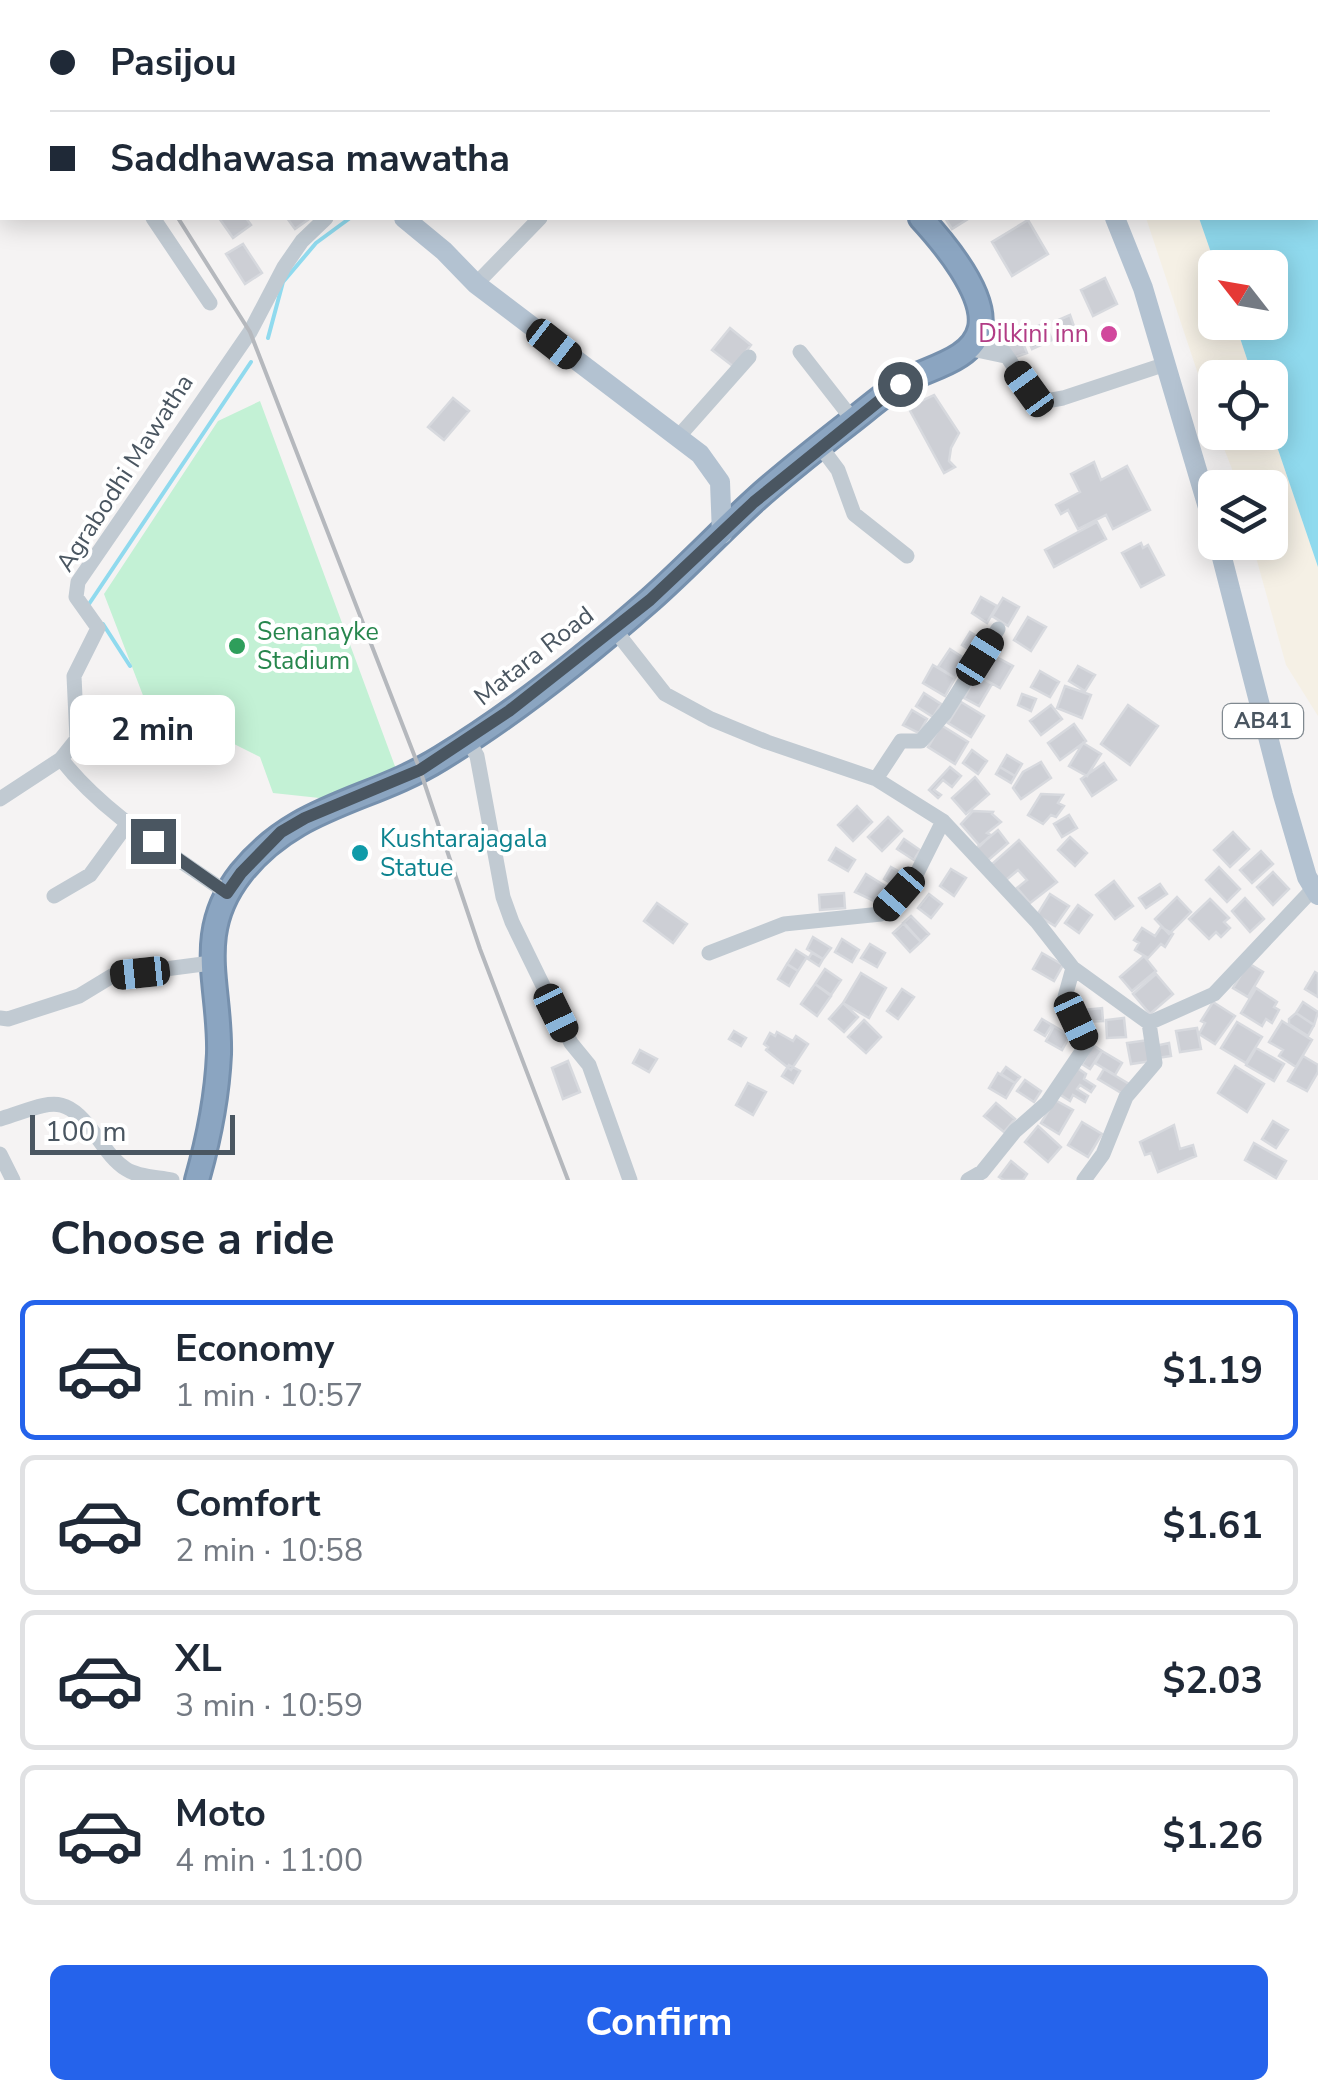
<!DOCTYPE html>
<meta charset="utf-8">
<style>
body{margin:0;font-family:"Nunito Sans",sans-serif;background:#f2f2f3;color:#1f2937;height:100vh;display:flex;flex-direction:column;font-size:38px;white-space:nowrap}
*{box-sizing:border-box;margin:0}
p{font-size:32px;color:#747a83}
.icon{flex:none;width:55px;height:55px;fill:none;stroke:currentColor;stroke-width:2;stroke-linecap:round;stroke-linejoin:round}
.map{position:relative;height:1180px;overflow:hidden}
.drawer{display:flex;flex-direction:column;background:#fff;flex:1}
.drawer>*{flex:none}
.hud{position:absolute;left:0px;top:0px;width:1320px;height:220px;box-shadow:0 5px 25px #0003;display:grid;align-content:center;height:220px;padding:0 50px;background:#fff}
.needle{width:65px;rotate:301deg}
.controls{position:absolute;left:1198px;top:250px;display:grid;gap:20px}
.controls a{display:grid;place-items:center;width:90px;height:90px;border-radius:15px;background:#fff;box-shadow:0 5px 25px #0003;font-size:50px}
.scale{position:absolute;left:30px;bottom:25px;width:205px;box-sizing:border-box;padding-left:10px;border:5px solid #4a5661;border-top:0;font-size:28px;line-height:35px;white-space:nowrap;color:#4a5661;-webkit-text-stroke:8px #fff;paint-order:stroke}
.end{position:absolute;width:45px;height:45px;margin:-22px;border:12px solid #4a5661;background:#fff;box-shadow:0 0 0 5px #fff}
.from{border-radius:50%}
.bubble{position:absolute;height:70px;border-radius:15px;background:#fff;box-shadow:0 5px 25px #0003;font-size:32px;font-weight:700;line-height:70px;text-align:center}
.car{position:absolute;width:30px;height:60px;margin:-30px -15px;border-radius:12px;box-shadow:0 0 8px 2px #0007;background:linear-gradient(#222 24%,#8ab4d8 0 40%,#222 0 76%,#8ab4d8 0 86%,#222 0)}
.hud b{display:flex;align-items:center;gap:35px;height:95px;font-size:38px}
.hud b+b{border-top:2px solid #e0e1e3}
.hud i{width:25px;height:25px;background:#1f2937}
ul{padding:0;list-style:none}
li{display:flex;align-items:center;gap:30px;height:140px;margin:0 20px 15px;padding:0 30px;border:5px solid #e0e1e3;border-radius:15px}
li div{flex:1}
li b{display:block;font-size:38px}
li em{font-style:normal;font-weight:700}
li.on{border-color:#2563eb}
li>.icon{width:90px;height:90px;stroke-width:1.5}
h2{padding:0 50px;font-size:45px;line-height:120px}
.cta{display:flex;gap:20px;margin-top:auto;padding:20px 50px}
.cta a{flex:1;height:115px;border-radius:15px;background:#2563eb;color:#fff;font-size:40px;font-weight:700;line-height:115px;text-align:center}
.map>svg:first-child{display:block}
.green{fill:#c3f1d5}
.sand{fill:#f5f0e5}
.water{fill:#90daee}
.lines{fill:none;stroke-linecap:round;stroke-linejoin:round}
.stream{stroke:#90daee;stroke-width:4}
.building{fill:#cdcfd5;stroke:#d7d9de;stroke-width:2.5}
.highway-casing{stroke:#7690ad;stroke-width:28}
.minor{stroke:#c1cad2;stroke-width:15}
.major{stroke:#b3c2d1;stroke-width:20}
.highway{stroke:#8ba5c1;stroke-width:22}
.rail{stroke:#b5b8bd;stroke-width:4}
.route{stroke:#4a5661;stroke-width:12}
.hotel-dot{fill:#d1479c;stroke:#fff;stroke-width:4}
.leisure-dot{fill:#2e9e5b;stroke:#fff;stroke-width:4}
.culture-dot{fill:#0f9aa8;stroke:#fff;stroke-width:4}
.labels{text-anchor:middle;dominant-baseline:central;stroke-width:8;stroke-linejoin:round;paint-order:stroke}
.shield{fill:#fff;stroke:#808990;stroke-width:2.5}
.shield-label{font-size:22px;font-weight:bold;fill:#4a5661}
.hotel-label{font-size:25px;fill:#b23c85;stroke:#fff;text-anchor:end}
.street-label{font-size:25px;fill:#4a5661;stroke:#fff}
.leisure-label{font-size:25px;fill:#27864d;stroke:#fff;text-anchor:start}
.culture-label{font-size:25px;fill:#0d838f;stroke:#fff;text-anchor:start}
</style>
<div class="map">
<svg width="1318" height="1180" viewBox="0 0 1318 1180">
<rect width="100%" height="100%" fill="#f5f3f3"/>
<path class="green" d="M 260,401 L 396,769 L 329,799 L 273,793 L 260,757 L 228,741 L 210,753 L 144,698 L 104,594 L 218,421 Z"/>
<path class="sand" d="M 1146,218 L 1199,218 L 1216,267 L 1215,322 L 1235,323 L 1253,377 L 1215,378 L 1215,425 Z
M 1270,426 L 1318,567 L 1318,716 L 1286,665 L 1252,543 L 1270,542 L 1270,488 L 1239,487 L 1218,433 L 1270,432 Z"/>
<path class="water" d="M 1205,0 L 1318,0 L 1318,567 L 1270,426 L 1270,378 L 1253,377 L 1235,323 L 1270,322 L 1270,268 L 1216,267 L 1199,218 L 1318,218 L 1318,2 L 1204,2 Z"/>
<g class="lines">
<path class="stream" d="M 601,2 L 602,0
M 268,338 L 283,282 L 316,243 L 350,218
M 89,604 L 251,362
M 103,624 L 130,666"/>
</g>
<path class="building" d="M 129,0 L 173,0 L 175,2 L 131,2 Z
M 219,218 L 246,218 L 251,225 L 233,238 Z
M 287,218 L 308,218 L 309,219 L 295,229 Z
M 945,218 L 967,218 L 968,219 L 952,229 Z
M 1028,220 L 1048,254 L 1012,276 L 992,242 Z
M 243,244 L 262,273 L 245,284 L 226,254 Z
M 1105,278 L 1117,304 L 1093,316 L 1081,290 Z
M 1070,315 L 1076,332 L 1061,338 L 1054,322 Z
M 1045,323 L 1052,340 L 1032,349 L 1025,332 Z
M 730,328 L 751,345 L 734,367 L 712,350 Z
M 1017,328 L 1027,353 L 1013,358 L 1003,333 Z
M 934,395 L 959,433 L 951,448 L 949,461 L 955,467 L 944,473 L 908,407 Z
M 453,398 L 469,411 L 444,440 L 428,427 Z
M 1094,462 L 1101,480 L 1127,466 L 1150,510 L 1113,529 L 1106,515 L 1078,529 L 1068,510 L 1061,514 L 1056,505 L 1080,492 L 1071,474 Z
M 1097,522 L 1106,539 L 1054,567 L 1045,550 Z
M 1141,543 L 1143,548 L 1148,545 L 1164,575 L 1141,587 L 1122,553 Z
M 981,597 L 997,606 L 987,623 L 972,613 Z
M 1003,598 L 1019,607 L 1008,626 L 992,616 Z
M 1028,617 L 1046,627 L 1031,651 L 1014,640 Z
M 970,632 L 983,640 L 975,653 L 962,645 Z
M 950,649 L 967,660 L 955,678 L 938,667 Z
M 991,654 L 1013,666 L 1000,688 L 984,679 L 991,667 L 985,664 Z
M 933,665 L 955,678 L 945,696 L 923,683 Z
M 1078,666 L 1095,675 L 1085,691 L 1069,681 Z
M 1040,671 L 1059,682 L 1050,697 L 1031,687 Z
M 977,675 L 992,684 L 979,706 L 964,698 Z
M 1065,686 L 1091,695 L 1082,718 L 1057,708 Z
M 924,693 L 941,704 L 933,717 L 916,706 Z
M 1022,694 L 1036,699 L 1031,711 L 1018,705 Z
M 961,702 L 984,716 L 971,737 L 948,723 Z
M 1051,705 L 1062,719 L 1041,735 L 1030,721 Z
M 1128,705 L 1158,726 L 1130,765 L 1101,744 Z
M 912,710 L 927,719 L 919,733 L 903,725 Z
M 1074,724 L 1086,741 L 1060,760 L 1048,743 Z
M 941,725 L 968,742 L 955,764 L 928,747 Z
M 1083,743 L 1101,754 L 1087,776 L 1069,766 Z
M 972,750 L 987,761 L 978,774 L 963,763 Z
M 1007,755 L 1022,764 L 1015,776 L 1000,767 Z
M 1041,762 L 1051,778 L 1021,799 L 1013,788 L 1023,772 Z
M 1104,763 L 1116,780 L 1092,796 L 1081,779 Z
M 950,767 L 961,776 L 952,787 L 943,780 L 934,790 L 941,795 L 938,798 L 929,790 Z
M 1000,767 L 1015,776 L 1011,783 L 996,774 Z
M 975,777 L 989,794 L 966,814 L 952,798 Z
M 1041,794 L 1063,795 L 1058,803 L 1064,806 L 1056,817 L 1051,815 L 1043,824 L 1028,815 Z
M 857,806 L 872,822 L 853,841 L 838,825 Z
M 973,811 L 993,812 L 992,814 L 1001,822 L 987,833 L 991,835 L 980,846 L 961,824 Z
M 1069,815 L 1077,828 L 1062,837 L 1054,824 Z
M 888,817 L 902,831 L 882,851 L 868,837 Z
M 998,830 L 1008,843 L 986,862 L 975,849 Z
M 1233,832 L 1249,849 L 1230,867 L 1214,850 Z
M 1070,837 L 1087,853 L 1075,866 L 1058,850 Z
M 904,839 L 920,850 L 914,860 L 897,849 Z
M 1019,840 L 1057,882 L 1030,903 L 1017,888 L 1027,880 L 1018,870 L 1006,880 L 992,864 Z
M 836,848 L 855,860 L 848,871 L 829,860 Z
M 1261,851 L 1273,864 L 1252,883 L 1240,870 Z
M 891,867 L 907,876 L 899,888 L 884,879 Z
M 1219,867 L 1240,889 L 1227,902 L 1206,880 Z
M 951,869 L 966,878 L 954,896 L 940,886 Z
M 1273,872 L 1289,889 L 1273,905 L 1257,887 Z
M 866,874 L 890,889 L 880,904 L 855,892 Z
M 1114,881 L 1133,906 L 1115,919 L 1096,895 Z
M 1160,884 L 1167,894 L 1146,908 L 1139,898 Z
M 844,893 L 845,908 L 820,910 L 819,895 Z
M 929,894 L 942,904 L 931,918 L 918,908 Z
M 1050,894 L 1069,906 L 1055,926 L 1037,915 Z
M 1177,897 L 1191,912 L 1169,934 L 1155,919 Z
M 1245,898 L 1264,919 L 1250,932 L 1232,911 Z
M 1210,899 L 1229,918 L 1224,922 L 1230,928 L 1221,937 L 1216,932 L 1209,939 L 1189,919 Z
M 657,903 L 687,924 L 673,943 L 644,921 Z
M 1078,905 L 1092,915 L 1079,933 L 1065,923 Z
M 911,916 L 929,934 L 921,942 L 903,923 Z
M 904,923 L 921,942 L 910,952 L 893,933 Z
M 1161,927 L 1173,934 L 1165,947 L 1161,944 L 1148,958 L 1135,950 L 1139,943 L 1134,940 L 1142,928 L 1155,936 Z
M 813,937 L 831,948 L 823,959 L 807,949 Z
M 842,939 L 859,950 L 852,962 L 835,952 Z
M 870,944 L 885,953 L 877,967 L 861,958 Z
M 796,950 L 807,957 L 798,971 L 787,964 Z
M 812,953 L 823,959 L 819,966 L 808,959 Z
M 1042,953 L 1063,965 L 1054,981 L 1033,969 Z
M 1144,956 L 1156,971 L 1132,991 L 1120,977 Z
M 1248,963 L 1263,972 L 1248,997 L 1233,988 Z
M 787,964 L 798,971 L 789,986 L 778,979 Z
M 825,969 L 841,980 L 831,995 L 815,984 Z
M 1315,972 L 1318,974 L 1318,997 L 1305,989 Z
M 861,973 L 886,988 L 869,1018 L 843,1003 Z
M 1156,974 L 1173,994 L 1150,1014 L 1133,994 Z
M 815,984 L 831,996 L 817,1016 L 801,1004 Z
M 1256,988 L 1277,1002 L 1274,1007 L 1279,1010 L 1272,1023 L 1266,1019 L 1262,1026 L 1241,1013 Z
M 902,989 L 914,997 L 898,1019 L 887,1011 Z
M 1213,1002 L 1235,1016 L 1215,1044 L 1199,1034 L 1205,1023 L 1201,1021 Z
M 1303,1002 L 1318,1012 L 1314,1025 L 1296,1013 Z
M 843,1003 L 858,1017 L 844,1032 L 829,1019 Z
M 1102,1008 L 1103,1021 L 1083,1022 L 1082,1010 Z
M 1296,1013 L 1314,1025 L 1308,1036 L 1289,1024 L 1289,1019 Z
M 1124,1018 L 1126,1037 L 1107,1038 L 1106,1020 Z
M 1042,1019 L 1052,1025 L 1045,1036 L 1035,1030 Z
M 864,1020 L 881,1037 L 866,1053 L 848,1037 Z
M 1282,1021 L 1312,1040 L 1296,1067 L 1279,1056 L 1283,1050 L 1269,1042 Z
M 1237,1022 L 1262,1037 L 1246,1063 L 1221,1048 Z
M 1054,1026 L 1070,1036 L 1062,1050 L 1046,1041 Z
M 1197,1028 L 1201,1049 L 1180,1052 L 1176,1031 Z
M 734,1031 L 746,1038 L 741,1046 L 729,1039 Z
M 777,1032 L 793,1041 L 796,1036 L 808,1044 L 791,1070 L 766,1050 L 768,1047 L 764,1044 L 770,1033 L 775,1036 Z
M 1149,1040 L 1152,1061 L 1131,1064 L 1127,1043 Z
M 1169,1043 L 1171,1056 L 1157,1058 L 1155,1046 Z
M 1093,1045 L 1102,1051 L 1090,1069 L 1082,1064 Z
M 1256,1048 L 1284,1064 L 1274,1081 L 1246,1065 Z
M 640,1050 L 657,1059 L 649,1072 L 633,1063 Z
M 1102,1051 L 1122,1063 L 1115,1075 L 1095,1063 Z
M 1303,1056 L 1318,1065 L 1318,1072 L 1307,1091 L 1288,1081 Z
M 568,1061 L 580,1092 L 563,1099 L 552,1068 Z
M 789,1065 L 800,1071 L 793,1083 L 782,1076 Z
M 1235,1066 L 1264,1084 L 1247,1112 L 1218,1093 Z
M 1006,1067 L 1020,1077 L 1015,1083 L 1001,1074 Z
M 1076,1067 L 1086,1074 L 1084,1079 L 1095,1086 L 1091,1092 L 1080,1085 L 1077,1089 L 1088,1096 L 1085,1102 L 1073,1095 L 1070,1101 L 1059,1094 Z
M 1104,1069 L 1129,1084 L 1123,1094 L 1098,1079 Z
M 998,1073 L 1015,1083 L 1006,1098 L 989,1088 Z
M 1025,1080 L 1041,1091 L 1034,1102 L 1017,1091 Z
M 748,1083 L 766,1092 L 753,1115 L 736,1105 Z
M 1055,1100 L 1073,1110 L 1059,1134 L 1041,1123 Z
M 996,1103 L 1015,1119 L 1004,1132 L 984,1116 Z
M 1273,1121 L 1288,1130 L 1276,1148 L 1262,1139 Z
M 1082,1122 L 1102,1134 L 1088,1157 L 1068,1145 Z
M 1174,1125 L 1180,1149 L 1193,1145 L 1196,1156 L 1158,1172 L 1151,1153 L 1145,1155 L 1140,1142 Z
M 1038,1126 L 1061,1147 L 1048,1162 L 1025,1142 Z
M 1254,1143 L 1286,1161 L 1276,1178 L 1245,1160 Z
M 1011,1161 L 1027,1174 L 1023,1180 L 1004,1180 L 999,1177 Z"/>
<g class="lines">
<g class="highway-casing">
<path id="highway" d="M 705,0 L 707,2
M 197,1180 C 209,1138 217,1098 219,1054 C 221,986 193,934 241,873 C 296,804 370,802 441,758 C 515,713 586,656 651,599 C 687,567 720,532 755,500 C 785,473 817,448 849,423 C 866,410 884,394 903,382 C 927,368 973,361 980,328 C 987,294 943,242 921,218"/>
</g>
<path class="minor" d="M 22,2 L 28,0
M 484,2 L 486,0
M 682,2 L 684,0
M 0,5 L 2,5
M 153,218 L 210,303
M 476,284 L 540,218
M 981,318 L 1029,389 L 1046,401 L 1063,398 L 1166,364
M 967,348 L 1005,356
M 800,352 L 853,420
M 679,436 L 749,357
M 820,446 L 838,470 L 854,514 L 907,556
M 614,629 L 665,694 L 711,719 L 767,742 L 876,779 L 943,821 L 1037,922 L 1073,968 L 1149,1023 L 1214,994 L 1314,888
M 468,740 L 477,756 L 503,897 L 512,922 L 571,1043 L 589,1065 L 630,1180
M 61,759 C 105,815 169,852 227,893
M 876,779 L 901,741 L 921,741 L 945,713 L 998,629
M 0,799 L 61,759 L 77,739 L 74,676 L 98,628 L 76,597 L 78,582 L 250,332 L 284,267 L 302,241 L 326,218
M 54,896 L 90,875 L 128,823
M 709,953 L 784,924 L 881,914 L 917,873 L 943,821
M 0,1018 L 8,1019 L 79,996 L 112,976 L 211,963
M 0,1119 C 54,1102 64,1090 99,1140 C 107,1151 115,1162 126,1169 C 138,1177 157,1177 172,1180
M 0,1154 L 13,1180
M 968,1180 L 982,1172 L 1015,1131 L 1047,1103 L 1087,1044 L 1065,997 L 1073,968
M 1084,1180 L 1103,1154 L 1126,1097 L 1155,1063 L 1149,1023"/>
<path class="major" d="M 211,0 L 213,2
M 1026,0 L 1028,2
M 404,218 L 444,251 L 476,284 L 700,454 L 720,482 L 722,534
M 1115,218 L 1143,288 L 1215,531
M 1218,542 L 1283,795 L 1307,877 L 1318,895"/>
<use href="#highway" class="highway"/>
<path class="rail" d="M 42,0 L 43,2
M 178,218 L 250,332 L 420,770 L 480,949 L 568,1180"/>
</g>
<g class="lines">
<path class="route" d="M 153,841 L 227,893 L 241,873 L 281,832 L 305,818 L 420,770 L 509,711 L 650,600 L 754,502 L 900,384"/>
</g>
<circle class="hotel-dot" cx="1109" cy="334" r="10"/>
<circle class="leisure-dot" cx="237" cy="646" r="10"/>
<circle class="culture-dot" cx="360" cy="853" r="10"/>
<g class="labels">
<rect class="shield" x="1223" y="704" width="80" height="34" rx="8"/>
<g class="shield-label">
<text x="1263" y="721">AB41</text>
</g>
<g class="hotel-label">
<text x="1089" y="334">Dilkini inn</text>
</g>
<g class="street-label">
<text transform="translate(125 473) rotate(-57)">Agrabodhi Mawatha</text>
<text transform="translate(534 656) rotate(-38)">Matara Road</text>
</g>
<g class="leisure-label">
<text x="257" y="632">Senanayke<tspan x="257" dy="29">Stadium</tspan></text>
</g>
<g class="culture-label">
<text x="380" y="839">Kushtarajagala<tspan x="380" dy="29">Statue</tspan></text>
</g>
</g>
</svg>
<div class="controls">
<a><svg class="needle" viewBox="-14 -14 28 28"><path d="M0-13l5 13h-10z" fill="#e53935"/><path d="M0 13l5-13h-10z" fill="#747a83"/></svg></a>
<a><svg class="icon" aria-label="locate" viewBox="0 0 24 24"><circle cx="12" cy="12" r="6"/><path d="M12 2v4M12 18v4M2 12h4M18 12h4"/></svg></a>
<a><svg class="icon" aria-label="layers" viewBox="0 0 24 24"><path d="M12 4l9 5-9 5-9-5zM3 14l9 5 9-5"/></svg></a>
</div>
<div class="scale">100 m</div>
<i class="end from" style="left:900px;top:384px"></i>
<i class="end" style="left:153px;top:841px"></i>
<div class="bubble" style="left:70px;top:695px;width:165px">2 min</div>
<i class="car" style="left:554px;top:344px;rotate:128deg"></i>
<i class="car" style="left:1029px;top:389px;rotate:324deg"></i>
<i class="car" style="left:980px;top:657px;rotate:32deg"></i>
<i class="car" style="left:899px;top:894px;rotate:221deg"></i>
<i class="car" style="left:140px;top:973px;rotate:264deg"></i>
<i class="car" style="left:556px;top:1013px;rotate:154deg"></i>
<i class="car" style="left:1076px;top:1021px;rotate:155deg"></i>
<div class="hud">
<b><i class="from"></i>Pasijou</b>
<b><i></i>Saddhawasa mawatha</b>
</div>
</div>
<section class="drawer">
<h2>Choose a ride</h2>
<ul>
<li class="on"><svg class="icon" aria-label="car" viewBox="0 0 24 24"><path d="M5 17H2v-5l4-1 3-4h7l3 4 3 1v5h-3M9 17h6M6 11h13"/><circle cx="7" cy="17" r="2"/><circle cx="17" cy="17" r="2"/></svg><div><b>Economy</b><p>1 min · 10:57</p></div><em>$1.19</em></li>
<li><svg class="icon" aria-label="car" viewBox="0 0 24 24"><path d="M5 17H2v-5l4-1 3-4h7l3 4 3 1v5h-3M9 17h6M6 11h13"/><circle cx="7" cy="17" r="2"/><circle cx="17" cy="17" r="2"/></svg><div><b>Comfort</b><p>2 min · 10:58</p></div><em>$1.61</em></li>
<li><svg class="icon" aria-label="car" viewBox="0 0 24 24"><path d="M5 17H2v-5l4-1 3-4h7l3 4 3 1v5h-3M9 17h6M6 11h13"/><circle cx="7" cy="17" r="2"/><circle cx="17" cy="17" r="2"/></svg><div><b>XL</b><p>3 min · 10:59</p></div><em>$2.03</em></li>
<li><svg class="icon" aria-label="car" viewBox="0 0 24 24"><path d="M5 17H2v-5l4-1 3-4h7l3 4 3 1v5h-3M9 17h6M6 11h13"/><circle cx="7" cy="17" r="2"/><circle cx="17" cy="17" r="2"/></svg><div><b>Moto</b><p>4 min · 11:00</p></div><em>$1.26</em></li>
</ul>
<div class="cta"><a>Confirm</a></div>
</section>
